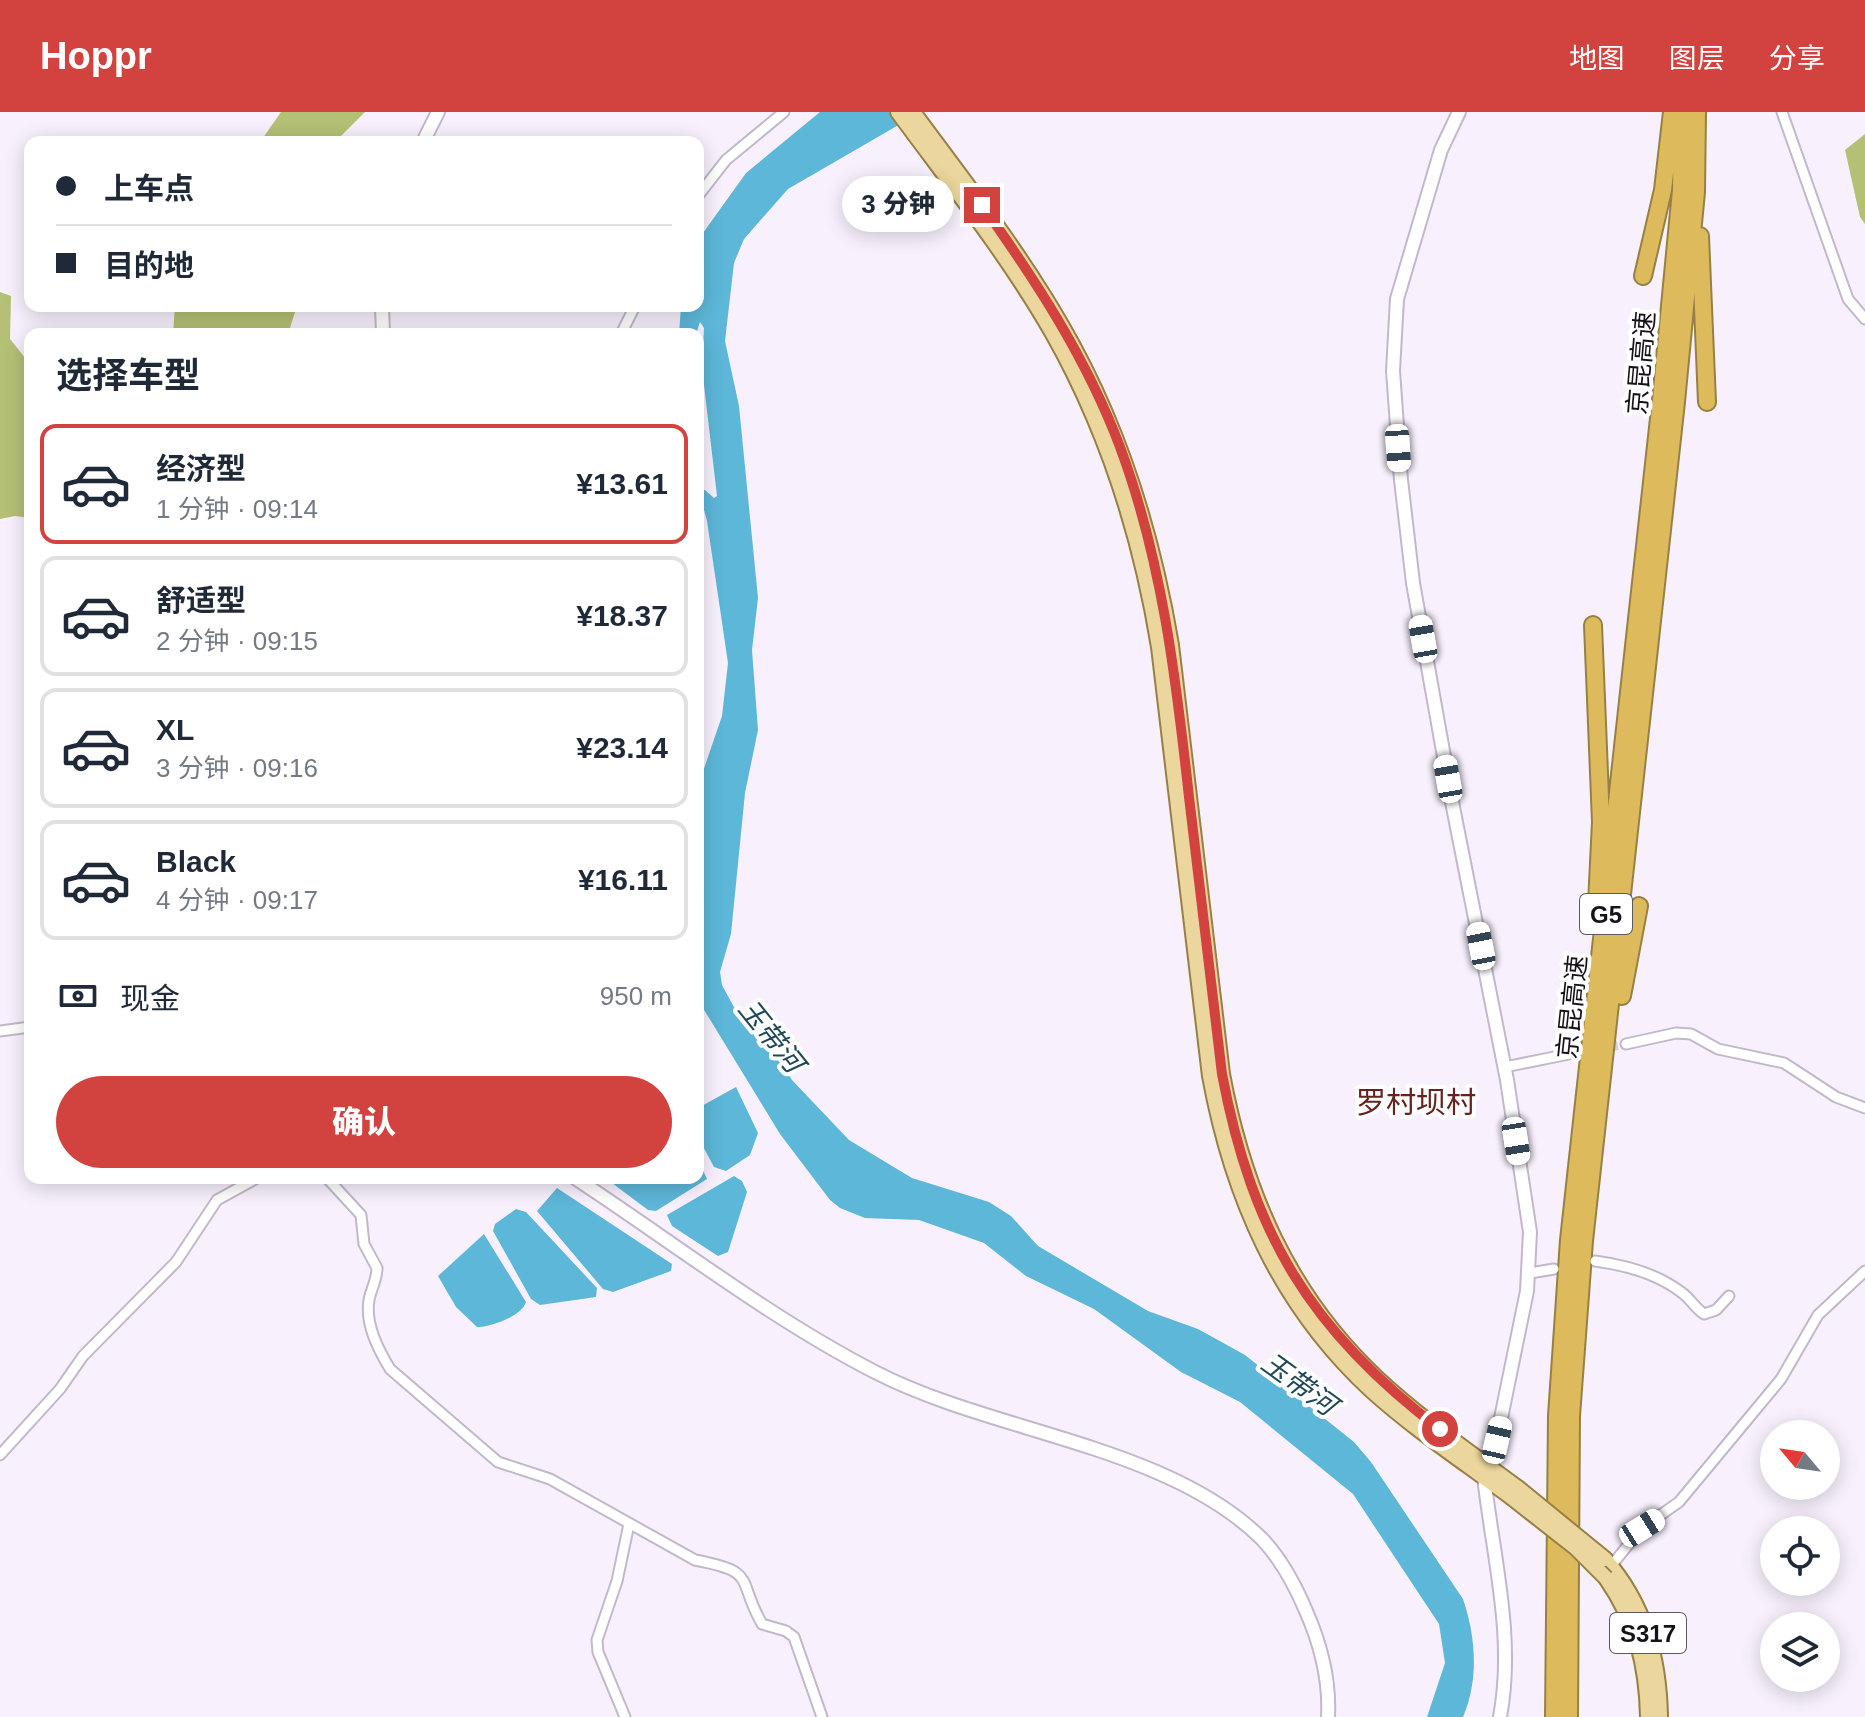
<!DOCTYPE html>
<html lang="zh">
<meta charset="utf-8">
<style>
body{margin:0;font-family:Arial,"Noto Sans SC",sans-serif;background:#f2f2f3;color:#1f2937;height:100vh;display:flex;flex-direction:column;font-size:30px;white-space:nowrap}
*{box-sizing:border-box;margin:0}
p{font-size:26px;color:#747a83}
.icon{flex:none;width:44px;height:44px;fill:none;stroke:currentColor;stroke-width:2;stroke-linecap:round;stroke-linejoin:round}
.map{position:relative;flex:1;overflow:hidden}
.drawer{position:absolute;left:24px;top:216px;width:680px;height:856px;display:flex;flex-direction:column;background:#fff;border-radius:16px;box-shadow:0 4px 20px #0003}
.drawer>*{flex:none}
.hud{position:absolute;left:24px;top:24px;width:680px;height:176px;border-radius:16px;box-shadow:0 4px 20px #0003;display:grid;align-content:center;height:176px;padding:0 32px;background:#fff}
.needle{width:52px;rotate:299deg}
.fabs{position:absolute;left:1760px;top:1308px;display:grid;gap:16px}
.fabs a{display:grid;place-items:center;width:80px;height:80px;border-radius:50%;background:#fff;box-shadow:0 4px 20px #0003;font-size:40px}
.end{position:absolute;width:36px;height:36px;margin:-18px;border:10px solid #d2433f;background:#fff;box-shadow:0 0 0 4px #fff}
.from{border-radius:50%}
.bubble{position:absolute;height:56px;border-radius:28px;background:#fff;box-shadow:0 4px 20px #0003;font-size:26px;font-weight:800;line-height:56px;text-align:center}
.car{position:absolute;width:24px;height:48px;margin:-24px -12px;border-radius:10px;box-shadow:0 0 6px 2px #0007;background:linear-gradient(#fff 24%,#345 0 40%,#fff 0 76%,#345 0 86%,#fff 0)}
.hud b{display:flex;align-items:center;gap:28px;height:76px;font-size:30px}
.hud b+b{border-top:2px solid #e0e1e3}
.hud i{width:20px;height:20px;background:#1f2937}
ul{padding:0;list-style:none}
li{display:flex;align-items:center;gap:24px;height:120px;margin:0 16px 12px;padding:0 16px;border:4px solid #e0e1e3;border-radius:16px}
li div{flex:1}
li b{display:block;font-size:30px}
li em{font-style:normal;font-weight:800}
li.active{border-color:#d2433f}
li>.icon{width:72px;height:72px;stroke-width:1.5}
h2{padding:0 32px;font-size:36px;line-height:96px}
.pay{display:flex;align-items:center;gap:20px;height:88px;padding:0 32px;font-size:30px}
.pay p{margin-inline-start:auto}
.action{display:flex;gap:16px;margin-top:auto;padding:16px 32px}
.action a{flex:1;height:92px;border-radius:48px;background:#d2433f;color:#fff;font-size:32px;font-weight:800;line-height:92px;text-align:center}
header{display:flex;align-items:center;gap:48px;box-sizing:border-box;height:112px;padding:0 40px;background:#d2433f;color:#fff}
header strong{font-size:38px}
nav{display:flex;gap:44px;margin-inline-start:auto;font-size:28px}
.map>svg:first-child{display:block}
.forest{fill:#b4c076}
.water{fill:#5db7d9}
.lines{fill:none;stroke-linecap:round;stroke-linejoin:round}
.street-tunnel{stroke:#d6d0db;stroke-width:9;stroke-dasharray:9 4.5;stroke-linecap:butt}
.street-casing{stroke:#c2b8cb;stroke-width:13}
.secondary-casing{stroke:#c2b8cb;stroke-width:16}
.primary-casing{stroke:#978045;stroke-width:18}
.highway-casing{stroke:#978045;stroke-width:20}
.street{stroke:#fff;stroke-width:9}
.secondary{stroke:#fff;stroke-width:12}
.primary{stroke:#ebd69d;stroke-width:14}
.highway{stroke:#ddbb5c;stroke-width:16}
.primary-bridge-casing{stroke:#978045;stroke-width:18;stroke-linecap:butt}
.primary-bridge{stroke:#ebd69d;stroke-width:14}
.route{stroke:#d2433f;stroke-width:10}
.labels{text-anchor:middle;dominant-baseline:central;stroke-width:8;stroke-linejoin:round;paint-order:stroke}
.shield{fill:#fff;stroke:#5c595e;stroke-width:2}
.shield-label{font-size:24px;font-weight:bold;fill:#161219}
.street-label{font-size:26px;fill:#161219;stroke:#fff}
.water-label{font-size:28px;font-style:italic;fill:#204857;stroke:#fff}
.quarter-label{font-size:30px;fill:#67221f;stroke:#fff}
</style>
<header>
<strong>Hoppr</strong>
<nav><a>地图</a><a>图层</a><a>分享</a></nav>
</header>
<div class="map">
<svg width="1865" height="1605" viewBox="0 0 1865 1605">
<rect width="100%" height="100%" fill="#f8f1fd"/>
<path class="forest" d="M 281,0 L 365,0 L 335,30 L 260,30 Z
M 1865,22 L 1865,112 L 1860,105 L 1845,38 Z
M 0,180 L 11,184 L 10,227 L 30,252 L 30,406 L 15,404 L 0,407 Z
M 175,194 L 297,194 L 288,222 L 173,222 Z"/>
<path class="water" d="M 820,0 L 921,0 L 788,77 L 744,127 L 734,151 L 725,229 L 739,294 L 758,486 L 752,538 L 758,618 L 745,681 L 731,822 L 720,860 L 722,873 L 741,908 L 770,936 L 792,968 L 849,1028 L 912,1066 L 989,1090 L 1011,1104 L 1038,1134 L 1148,1199 L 1198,1217 L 1245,1243 L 1354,1330 L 1371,1350 L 1463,1487 C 1476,1525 1479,1568 1463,1605 L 1427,1605 L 1445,1551 L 1439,1512 L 1353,1382 L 1240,1290 L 1181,1260 L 1094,1197 L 1026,1164 L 984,1131 L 919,1108 L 865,1106 L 840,1096 L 830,1088 L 780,1022 L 698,888 L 698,674 L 722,604 L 728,551 L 707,409 L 699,379 L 705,378 L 714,386 L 717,384 L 702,256 L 704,216 L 700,210 L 696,222 L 679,222 L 681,194 L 698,194 L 698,132 L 703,121 L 746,61 Z
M 736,975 L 758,1021 L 750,1043 L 726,1059 L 714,1055 L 698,1025 L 698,996 Z
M 698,1047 L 707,1067 L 656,1099 L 648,1098 L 608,1068 L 698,1066 Z
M 734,1064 L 742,1069 L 747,1080 L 728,1140 L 718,1144 L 672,1114 L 667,1103 Z
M 557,1076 L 672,1152 L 671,1159 L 613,1180 L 603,1177 L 537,1099 Z
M 516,1097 L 526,1100 L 597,1176 L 596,1185 L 540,1193 L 531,1187 L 493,1119 L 495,1112 Z
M 484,1122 L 526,1190 C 522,1204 491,1215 477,1215 L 456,1195 L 438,1164 Z"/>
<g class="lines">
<path class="street-tunnel" d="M 1569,942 L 1626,932"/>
<g class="street-casing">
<path id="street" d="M 1782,0 L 1848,187 L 1865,207
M 698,84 L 726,48 L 784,0
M 621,222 L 635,194
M 0,919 L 30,915
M 1626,932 L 1676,921 L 1691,922 L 1718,937 L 1784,951 L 1836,985 L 1865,996
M 1505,955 L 1569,942
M 327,1066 L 361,1103 L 364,1132 L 377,1156 C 377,1168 371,1177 369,1188 C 365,1212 378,1237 390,1257 L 498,1350 L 550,1367 L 695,1448 C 758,1460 736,1466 762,1512 L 786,1519 L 794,1525 L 822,1605
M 1595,1149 C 1625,1153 1656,1161 1681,1180 C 1690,1186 1695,1196 1704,1202 L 1716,1198 L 1729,1184
M 1530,1161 L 1554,1157
M 0,1343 L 60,1277 L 83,1244 L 176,1150 L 217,1088 L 257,1066
M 1611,1454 L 1642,1416 L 1679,1390 L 1781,1267 L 1818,1203 L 1865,1159
M 625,1605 L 598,1540 L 597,1528 L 617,1469 L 629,1412"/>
</g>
<g class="secondary-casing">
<path id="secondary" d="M 1459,0 L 1441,38 L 1397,187 L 1393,259 L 1401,368 L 1413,471 L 1453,695 L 1507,968 L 1530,1120 L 1527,1179 L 1491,1355
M 423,30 L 438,0
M 382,194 L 383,222
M 575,1066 C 674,1131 770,1206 875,1260 C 993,1321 1167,1333 1262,1427 C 1282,1448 1295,1473 1306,1499 C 1321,1533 1330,1568 1328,1605
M 1484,1365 C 1493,1445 1515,1525 1500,1605"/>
</g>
<g class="primary-casing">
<path id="primary" d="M 898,0 C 951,72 1007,142 1052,220 C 1107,317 1141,425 1159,535 L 1210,964 C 1232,1084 1279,1193 1371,1278 C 1414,1317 1464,1350 1511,1385
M 913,0 C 964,69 1017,137 1060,211 C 1118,310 1152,420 1171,533 L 1222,962 C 1244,1080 1289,1184 1378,1267 C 1421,1307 1471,1341 1518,1376
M 1605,1447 C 1645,1493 1659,1546 1660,1605
M 1606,1466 C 1636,1509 1647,1553 1648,1605"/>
</g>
<g class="highway-casing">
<path id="highway" d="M 1700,124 L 1707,290
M 1643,164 L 1663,78 L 1672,0
M 1593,513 L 1601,710 L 1597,791
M 1622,884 L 1639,794
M 1554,1605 L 1557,1304 L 1569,1128 L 1661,288 L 1681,79 L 1682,0
M 1569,1605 L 1571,1304 L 1584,1129 L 1676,290 L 1696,80 L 1697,0"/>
</g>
<use href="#street" class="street"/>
<use href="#secondary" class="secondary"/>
<use href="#primary" class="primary"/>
<use href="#highway" class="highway"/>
<g class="primary-bridge-casing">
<path id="primary-bridge" d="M 1518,1376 L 1605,1447
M 1511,1385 L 1576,1436 L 1606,1466"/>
</g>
<use href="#primary-bridge" class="primary-bridge"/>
</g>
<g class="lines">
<path class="route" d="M 982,93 C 1036,169 1087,247 1120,335 C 1162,448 1176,566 1189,685 C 1200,777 1211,869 1222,962 C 1252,1121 1310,1219 1440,1317"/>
</g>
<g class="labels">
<g class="shield">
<rect x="1580" y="782" width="52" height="40" rx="6"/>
<rect x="1610" y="1501" width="76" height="40" rx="6"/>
</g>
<g class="shield-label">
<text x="1606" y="802">G5</text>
<text x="1648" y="1521">S317</text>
</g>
<g class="street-label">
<text transform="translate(1641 251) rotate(-85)">京昆高速</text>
<text transform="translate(1572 895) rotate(-84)">京昆高速</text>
</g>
<g class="water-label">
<text transform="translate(771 924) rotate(51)">玉带河</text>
<text transform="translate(1299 1272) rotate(36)">玉带河</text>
</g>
<g class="quarter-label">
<text x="1416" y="990">罗村坝村</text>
</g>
</g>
</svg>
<div class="fabs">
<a><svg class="needle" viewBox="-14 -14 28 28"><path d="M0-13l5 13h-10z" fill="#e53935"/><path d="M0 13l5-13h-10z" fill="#747a83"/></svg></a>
<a><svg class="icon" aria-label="locate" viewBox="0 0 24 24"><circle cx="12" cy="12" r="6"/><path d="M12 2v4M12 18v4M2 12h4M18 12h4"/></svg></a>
<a><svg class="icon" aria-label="layers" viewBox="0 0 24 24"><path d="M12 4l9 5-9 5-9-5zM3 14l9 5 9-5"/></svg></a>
</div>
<i class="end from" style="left:1440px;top:1317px"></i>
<i class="end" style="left:982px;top:93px"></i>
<div class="bubble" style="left:842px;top:64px;width:112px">3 分钟</div>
<i class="car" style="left:1398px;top:336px;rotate:176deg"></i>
<i class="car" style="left:1423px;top:527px;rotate:350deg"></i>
<i class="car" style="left:1448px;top:667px;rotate:350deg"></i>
<i class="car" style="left:1481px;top:834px;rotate:349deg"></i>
<i class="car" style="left:1516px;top:1029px;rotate:171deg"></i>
<i class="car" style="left:1497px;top:1328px;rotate:13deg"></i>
<i class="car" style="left:1642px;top:1416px;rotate:58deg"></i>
<div class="hud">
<b><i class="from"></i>上车点</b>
<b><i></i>目的地</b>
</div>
<section class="drawer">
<h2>选择车型</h2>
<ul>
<li class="active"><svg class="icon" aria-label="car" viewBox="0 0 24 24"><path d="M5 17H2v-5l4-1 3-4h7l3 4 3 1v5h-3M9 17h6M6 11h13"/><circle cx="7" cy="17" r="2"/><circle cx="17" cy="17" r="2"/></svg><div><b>经济型</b><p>1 分钟 · 09:14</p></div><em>¥13.61</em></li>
<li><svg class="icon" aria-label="car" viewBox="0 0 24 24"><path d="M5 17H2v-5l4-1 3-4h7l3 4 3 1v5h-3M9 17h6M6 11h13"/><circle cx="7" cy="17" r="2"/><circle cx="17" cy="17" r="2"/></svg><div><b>舒适型</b><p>2 分钟 · 09:15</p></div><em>¥18.37</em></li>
<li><svg class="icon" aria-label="car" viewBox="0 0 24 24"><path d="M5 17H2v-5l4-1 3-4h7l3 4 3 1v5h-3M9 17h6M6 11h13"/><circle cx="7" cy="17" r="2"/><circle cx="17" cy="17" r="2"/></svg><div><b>XL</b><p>3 分钟 · 09:16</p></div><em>¥23.14</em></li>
<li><svg class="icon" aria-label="car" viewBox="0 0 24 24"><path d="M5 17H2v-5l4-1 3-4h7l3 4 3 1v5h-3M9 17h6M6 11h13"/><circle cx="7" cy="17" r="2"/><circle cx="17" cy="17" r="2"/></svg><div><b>Black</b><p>4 分钟 · 09:17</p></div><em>¥16.11</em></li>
</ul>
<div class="pay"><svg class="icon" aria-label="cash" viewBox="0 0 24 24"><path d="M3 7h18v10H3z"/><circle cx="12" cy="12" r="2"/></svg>现金<p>950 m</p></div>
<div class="action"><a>确认</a></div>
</section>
</div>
